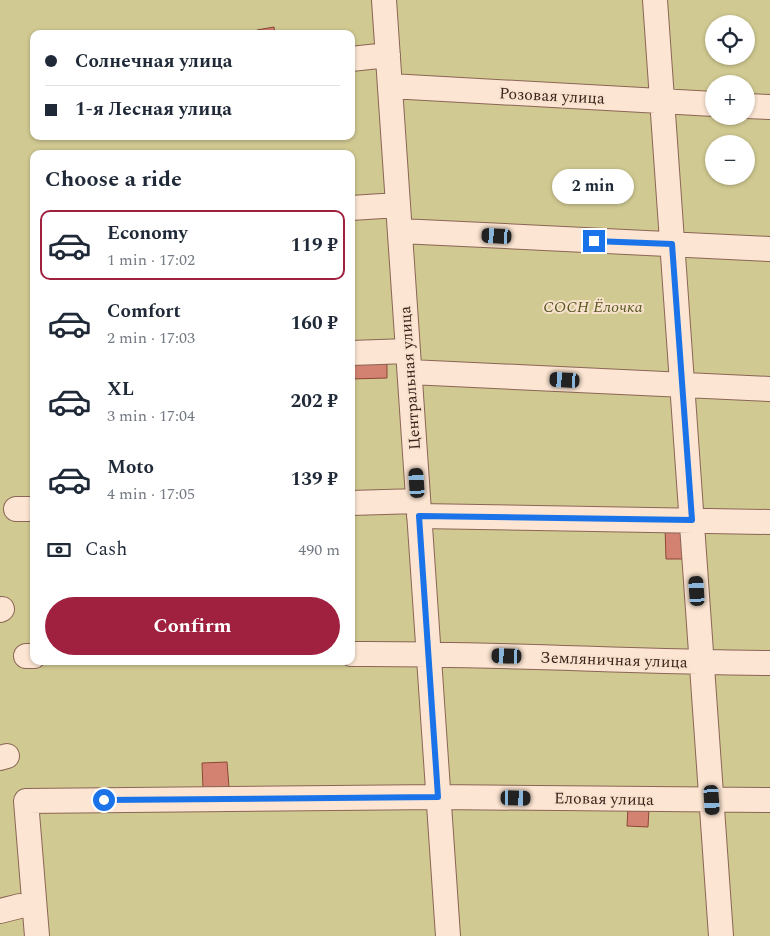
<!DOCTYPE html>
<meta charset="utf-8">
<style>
body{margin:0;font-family:Spectral,serif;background:#f2f2f3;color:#1f2937;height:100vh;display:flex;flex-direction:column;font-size:19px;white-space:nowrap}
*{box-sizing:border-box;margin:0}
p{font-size:16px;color:#747a83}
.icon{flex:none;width:28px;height:28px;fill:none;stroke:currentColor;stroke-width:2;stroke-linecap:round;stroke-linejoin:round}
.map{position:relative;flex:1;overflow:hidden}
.details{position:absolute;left:30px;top:150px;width:325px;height:515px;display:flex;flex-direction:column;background:#fff;border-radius:10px;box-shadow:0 1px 4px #0004}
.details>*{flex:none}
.guide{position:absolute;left:30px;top:30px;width:325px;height:110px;border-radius:10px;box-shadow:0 1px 4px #0004;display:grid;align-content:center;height:110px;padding:0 15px;background:#fff}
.fabs{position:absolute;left:705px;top:15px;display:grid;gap:10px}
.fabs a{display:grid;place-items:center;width:50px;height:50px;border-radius:50%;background:#fff;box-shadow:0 1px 4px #0004;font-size:25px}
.end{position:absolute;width:22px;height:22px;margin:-11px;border:6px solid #1a73e8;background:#fff;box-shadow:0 0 0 2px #fff}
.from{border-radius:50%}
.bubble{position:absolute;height:35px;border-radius:18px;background:#fff;box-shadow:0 1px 4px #0004;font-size:16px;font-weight:700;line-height:35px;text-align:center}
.car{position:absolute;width:15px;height:30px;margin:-15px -8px;border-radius:6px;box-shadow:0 0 4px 1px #0007;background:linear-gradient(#222 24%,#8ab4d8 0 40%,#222 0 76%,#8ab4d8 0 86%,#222 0)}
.guide b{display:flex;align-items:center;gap:18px;height:48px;font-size:19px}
.guide b+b{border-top:1px solid #e0e1e3}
.guide i{width:12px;height:12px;background:#1f2937}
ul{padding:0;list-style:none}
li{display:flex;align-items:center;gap:15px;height:70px;margin:0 10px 8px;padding:0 5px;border:2px solid transparent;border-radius:10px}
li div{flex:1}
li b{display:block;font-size:19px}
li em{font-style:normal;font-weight:700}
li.on{border-color:#a0203f}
li>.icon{width:45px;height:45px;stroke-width:1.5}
h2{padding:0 15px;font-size:22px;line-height:60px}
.pay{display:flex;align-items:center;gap:12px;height:55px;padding:0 15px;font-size:19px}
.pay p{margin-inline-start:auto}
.cta{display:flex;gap:10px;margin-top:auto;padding:10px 15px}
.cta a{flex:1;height:58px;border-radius:30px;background:#a0203f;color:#fff;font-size:20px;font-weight:700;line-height:58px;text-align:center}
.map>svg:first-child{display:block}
.green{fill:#d0c991;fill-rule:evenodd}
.building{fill:#d38271;stroke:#8d4639}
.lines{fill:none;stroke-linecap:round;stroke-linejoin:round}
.minor-casing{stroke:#8b6555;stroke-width:26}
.minor{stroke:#fce5d2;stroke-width:24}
.route{stroke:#1a73e8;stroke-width:6}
.labels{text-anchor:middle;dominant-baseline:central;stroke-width:4;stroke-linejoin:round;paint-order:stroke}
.street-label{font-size:16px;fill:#39231b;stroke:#f8e2ce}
.park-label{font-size:16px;font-style:italic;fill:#575820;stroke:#f8e2ce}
</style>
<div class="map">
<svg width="770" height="936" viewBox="0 0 770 936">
<rect width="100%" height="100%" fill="#f1d6be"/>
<path class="green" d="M 0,0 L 377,0 L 441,936 L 0,936 ZM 34,34 L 351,34 L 351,136 L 34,136 ZM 34,154 L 351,154 L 351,661 L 34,661 Z
M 394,0 L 770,0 L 770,936 L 457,936 ZM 714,24 L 746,24 L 746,56 L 714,56 ZM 714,84 L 746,84 L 746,116 L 714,116 ZM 714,144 L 746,144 L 746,176 L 714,176 Z"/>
<path class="building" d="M 274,27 L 275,34 L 257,34 L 257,30 Z
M 387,361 L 387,378 L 351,379 L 351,363 Z
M 683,526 L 684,559 L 666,559 L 665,527 Z
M 227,762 L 229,787 L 203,789 L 202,763 Z
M 628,807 L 649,808 L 648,827 L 627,826 Z"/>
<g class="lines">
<g class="minor-casing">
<path id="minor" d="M 384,0 L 448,936
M 655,0 L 721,936
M 351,59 L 388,55
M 390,86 L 714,104
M 746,106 L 770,107
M 351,208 L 398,205
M 400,231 L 770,249
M 351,353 L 408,351
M 410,372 L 770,389
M 351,503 L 418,501
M 16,509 L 34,509
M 419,516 L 770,522
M 0,610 L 2,609
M 351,654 C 491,653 630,662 770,663
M 26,656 L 34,656
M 0,758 L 7,756
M 0,911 L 20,906
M 37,936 L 26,801 L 439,797 L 770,800"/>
</g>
<use href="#minor" class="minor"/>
</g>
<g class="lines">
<path class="route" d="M 104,800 L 438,797 L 419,516 L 692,520 L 672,244 L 594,241"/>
</g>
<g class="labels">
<g class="street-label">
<text transform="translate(552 96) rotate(3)">Розовая улица</text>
<text transform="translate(410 378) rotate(-94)">Центральная улица</text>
<text transform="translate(614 660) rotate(2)">Земляничная улица</text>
<text transform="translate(604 799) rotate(1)">Еловая улица</text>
</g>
<g class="park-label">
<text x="593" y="307">СОСН Ёлочка</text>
</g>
</g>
</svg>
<div class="fabs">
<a><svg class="icon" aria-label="locate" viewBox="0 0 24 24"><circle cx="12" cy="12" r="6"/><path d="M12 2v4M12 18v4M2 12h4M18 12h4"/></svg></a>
<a>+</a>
<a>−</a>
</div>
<i class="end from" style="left:104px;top:800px"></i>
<i class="end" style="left:594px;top:241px"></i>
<div class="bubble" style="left:552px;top:169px;width:82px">2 min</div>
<i class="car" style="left:497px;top:236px;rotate:273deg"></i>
<i class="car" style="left:565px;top:380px;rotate:273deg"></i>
<i class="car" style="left:417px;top:483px;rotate:356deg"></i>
<i class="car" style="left:697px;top:591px;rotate:356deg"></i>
<i class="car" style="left:507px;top:656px;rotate:272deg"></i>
<i class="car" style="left:516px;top:798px;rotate:91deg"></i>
<i class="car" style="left:712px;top:800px;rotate:176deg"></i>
<div class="guide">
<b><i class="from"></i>Солнечная улица</b>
<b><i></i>1-я Лесная улица</b>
</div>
<section class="details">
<h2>Choose a ride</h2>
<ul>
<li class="on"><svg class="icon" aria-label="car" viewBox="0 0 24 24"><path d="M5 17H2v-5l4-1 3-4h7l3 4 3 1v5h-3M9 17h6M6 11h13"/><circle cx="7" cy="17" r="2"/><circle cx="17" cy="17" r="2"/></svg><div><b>Economy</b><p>1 min · 17:02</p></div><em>119 ₽</em></li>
<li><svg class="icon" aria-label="car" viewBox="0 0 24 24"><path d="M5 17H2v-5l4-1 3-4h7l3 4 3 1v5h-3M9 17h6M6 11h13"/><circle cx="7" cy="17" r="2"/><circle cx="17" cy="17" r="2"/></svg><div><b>Comfort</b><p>2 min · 17:03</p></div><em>160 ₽</em></li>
<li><svg class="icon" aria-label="car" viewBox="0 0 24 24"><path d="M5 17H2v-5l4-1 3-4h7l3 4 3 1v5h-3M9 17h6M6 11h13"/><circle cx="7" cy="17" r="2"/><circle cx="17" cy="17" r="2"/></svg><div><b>XL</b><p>3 min · 17:04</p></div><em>202 ₽</em></li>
<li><svg class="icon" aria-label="car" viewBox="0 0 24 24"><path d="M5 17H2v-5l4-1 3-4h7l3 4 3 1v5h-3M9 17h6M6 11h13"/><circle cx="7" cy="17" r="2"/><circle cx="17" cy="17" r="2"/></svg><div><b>Moto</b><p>4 min · 17:05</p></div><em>139 ₽</em></li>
</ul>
<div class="pay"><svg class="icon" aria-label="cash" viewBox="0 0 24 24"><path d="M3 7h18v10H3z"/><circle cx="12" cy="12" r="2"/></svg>Cash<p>490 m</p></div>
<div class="cta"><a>Confirm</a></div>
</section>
</div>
